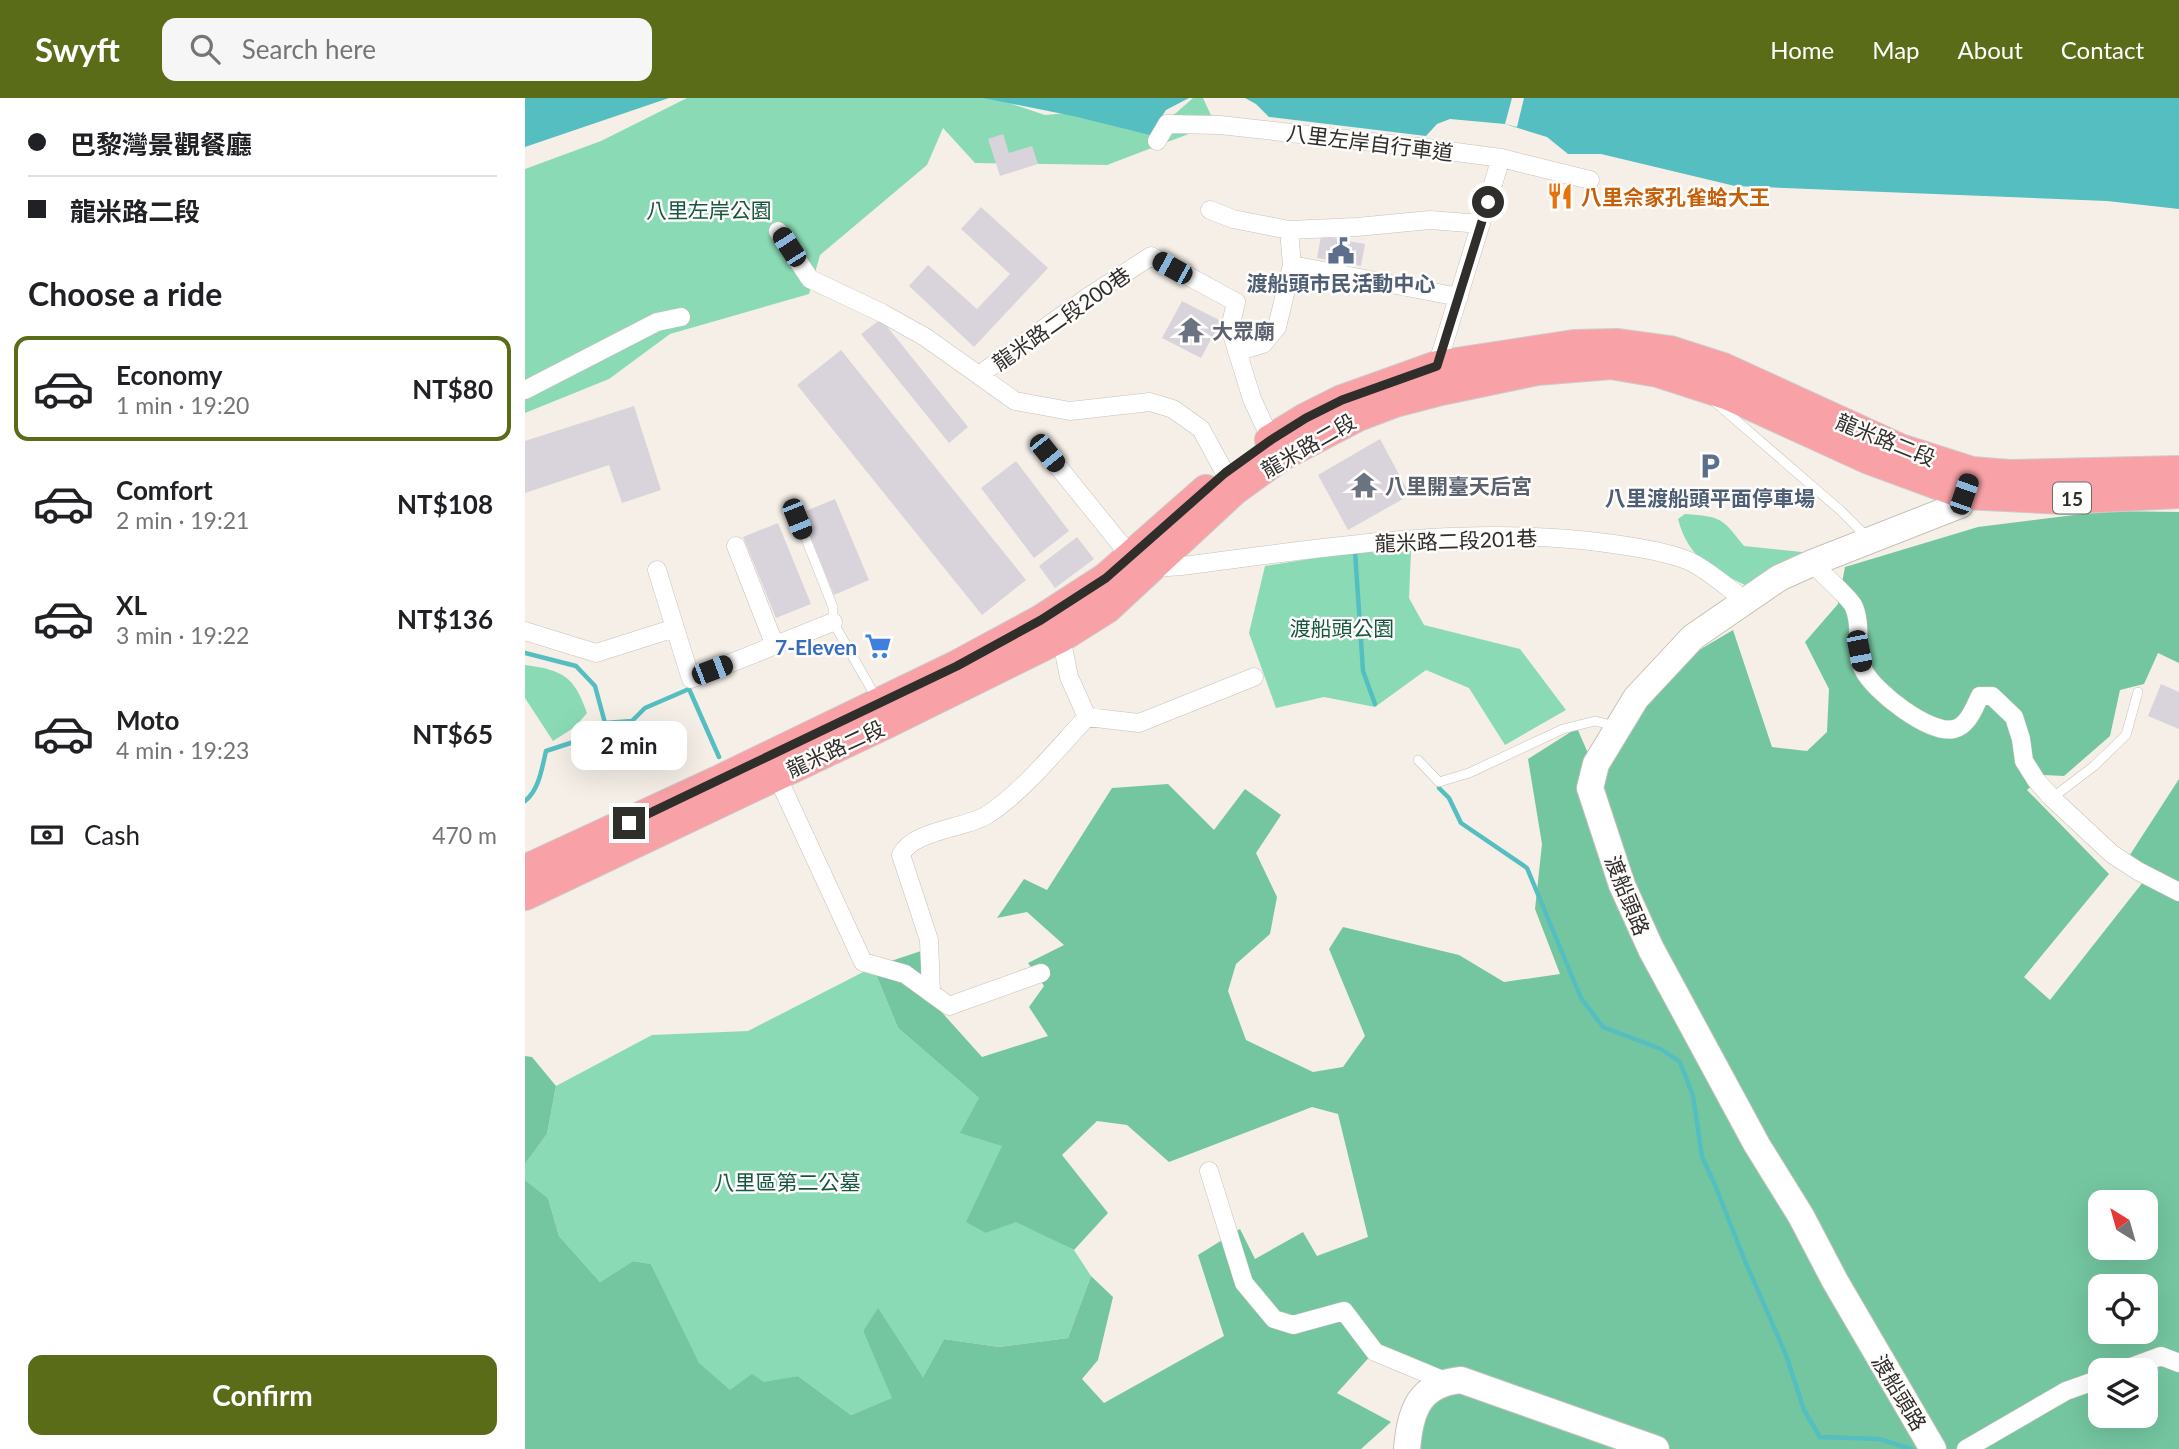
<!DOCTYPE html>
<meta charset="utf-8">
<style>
body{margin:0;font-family:Lato,"Noto Sans TC",sans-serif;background:#f6f6f6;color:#202124;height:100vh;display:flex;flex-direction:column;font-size:26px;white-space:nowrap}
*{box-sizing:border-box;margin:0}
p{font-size:23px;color:#757577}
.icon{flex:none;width:38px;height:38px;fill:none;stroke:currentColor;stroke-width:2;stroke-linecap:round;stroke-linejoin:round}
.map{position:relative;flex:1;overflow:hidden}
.side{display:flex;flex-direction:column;background:#fff;width:525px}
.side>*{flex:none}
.top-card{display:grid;align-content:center;height:154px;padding:0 28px;background:#fff}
.needle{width:46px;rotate:323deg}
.fabs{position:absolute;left:1563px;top:1092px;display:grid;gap:14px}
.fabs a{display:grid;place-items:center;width:70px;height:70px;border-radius:14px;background:#fff;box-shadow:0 7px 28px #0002;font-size:35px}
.end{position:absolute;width:32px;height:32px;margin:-16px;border:9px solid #302e2b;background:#fff;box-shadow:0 0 0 4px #fff}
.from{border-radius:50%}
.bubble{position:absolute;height:49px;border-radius:14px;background:#fff;box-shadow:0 7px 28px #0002;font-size:23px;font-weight:700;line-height:49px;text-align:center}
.car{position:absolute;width:21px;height:42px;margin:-21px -10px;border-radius:9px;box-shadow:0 0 5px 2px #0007;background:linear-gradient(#222 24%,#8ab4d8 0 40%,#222 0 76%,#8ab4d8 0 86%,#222 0)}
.top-card b{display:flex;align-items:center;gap:24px;height:66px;font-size:26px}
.top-card b+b{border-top:2px solid #e0e0e0}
.top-card i{width:18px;height:18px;background:#202124}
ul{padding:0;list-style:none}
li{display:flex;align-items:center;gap:21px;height:105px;margin:0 14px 10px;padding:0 14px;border:4px solid transparent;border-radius:14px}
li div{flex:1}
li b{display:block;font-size:26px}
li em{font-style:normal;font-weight:700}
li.current{border-color:#5b6c18}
li>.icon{width:63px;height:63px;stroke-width:1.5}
h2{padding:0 28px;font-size:32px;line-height:84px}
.pay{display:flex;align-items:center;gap:18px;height:77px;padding:0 28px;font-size:26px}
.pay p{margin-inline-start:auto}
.primary-button{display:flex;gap:14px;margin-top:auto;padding:14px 28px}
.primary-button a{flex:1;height:80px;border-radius:14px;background:#5b6c18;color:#fff;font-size:28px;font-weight:700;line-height:80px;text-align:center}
header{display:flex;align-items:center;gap:42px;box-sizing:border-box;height:98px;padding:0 35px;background:#5b6c18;color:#fff}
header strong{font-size:33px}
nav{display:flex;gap:38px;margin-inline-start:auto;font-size:24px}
.search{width:490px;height:63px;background:#f6f6f6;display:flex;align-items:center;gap:18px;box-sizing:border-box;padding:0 24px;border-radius:14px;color:#757577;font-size:26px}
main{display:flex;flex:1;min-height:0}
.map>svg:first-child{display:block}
.green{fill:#8bdab6}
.forest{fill:#74c6a1;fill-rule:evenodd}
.water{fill:#55bec0}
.pier{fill:#f5efe8}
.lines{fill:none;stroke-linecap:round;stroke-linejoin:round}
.stream{stroke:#55bec0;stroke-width:4.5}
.building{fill:#d9d4dc}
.lane-casing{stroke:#c6c0b9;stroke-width:10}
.street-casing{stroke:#c6c0b9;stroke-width:19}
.secondary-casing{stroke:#c6c0b9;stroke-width:28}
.primary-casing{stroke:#cdcdcc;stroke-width:32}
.lane{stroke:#fff;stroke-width:9}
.street{stroke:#fff;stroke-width:18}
.secondary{stroke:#fff;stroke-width:26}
.primary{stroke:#f8a1a6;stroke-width:30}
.route{stroke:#302e2b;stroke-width:9}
.labels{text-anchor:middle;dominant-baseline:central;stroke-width:5;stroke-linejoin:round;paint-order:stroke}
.shield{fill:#fefdfc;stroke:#6e6c6a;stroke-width:2}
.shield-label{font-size:19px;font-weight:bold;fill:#302e2b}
.street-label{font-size:21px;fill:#302e2b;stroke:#fefdfc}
.food-label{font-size:21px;font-weight:bold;fill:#c56008;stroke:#fefdfc;text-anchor:start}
.park-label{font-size:21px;fill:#17573f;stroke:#fefdfc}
.service-label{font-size:21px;font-weight:bold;fill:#4e5e75;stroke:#fefdfc}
.worship-label{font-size:21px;font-weight:bold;fill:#5b616d;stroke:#fefdfc;text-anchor:start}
.shop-label{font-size:21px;font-weight:bold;fill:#366cbe;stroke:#fefdfc;text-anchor:end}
</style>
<header>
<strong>Swyft</strong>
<div class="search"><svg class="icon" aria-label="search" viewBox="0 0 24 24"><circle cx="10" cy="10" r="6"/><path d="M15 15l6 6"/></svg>Search here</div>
<nav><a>Home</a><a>Map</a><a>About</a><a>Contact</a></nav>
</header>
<main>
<section class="side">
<div class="top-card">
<b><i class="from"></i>巴黎灣景觀餐廳</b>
<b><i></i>龍米路二段</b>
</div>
<h2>Choose a ride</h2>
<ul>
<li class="current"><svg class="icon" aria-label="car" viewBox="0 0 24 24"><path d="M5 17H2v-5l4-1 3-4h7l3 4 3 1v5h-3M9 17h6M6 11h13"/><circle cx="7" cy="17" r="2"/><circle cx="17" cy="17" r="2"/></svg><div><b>Economy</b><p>1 min · 19:20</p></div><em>NT$80</em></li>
<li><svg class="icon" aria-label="car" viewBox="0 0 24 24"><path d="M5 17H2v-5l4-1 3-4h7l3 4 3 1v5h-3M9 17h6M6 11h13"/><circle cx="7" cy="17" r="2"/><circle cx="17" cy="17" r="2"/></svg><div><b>Comfort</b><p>2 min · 19:21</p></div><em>NT$108</em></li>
<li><svg class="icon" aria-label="car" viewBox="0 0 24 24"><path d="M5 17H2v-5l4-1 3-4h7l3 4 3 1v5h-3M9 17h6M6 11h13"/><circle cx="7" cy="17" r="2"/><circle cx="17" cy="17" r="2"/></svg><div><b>XL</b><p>3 min · 19:22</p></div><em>NT$136</em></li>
<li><svg class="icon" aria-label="car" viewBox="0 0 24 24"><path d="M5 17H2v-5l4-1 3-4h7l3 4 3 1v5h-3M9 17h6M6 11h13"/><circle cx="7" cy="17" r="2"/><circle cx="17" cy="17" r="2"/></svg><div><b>Moto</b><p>4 min · 19:23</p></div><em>NT$65</em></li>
</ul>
<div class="pay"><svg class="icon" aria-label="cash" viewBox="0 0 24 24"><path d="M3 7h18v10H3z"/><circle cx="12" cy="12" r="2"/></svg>Cash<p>470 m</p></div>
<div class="primary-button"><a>Confirm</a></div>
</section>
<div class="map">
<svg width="1654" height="1351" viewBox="0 0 1654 1351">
<rect width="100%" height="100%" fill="#f5efe8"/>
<path class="green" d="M 162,0 L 469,0 L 520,17 L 575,12 L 623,31 L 651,15 L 668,0 L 678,0 L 690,26 L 582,67 L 450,65 L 418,30 L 402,67 L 295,157 L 284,196 L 145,236 L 84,281 L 0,315 L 0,71 L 76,43 Z
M 1160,416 C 1197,419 1196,419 1219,448 L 1286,455 L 1224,489 C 1189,471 1164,463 1153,421 Z
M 835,453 L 886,453 L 884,500 L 899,527 L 995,551 L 1041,612 L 980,647 L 944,590 L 901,572 L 850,609 L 799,599 L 751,610 L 724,535 L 740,468 Z
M 0,567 C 38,572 49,578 62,615 L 50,629 L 28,643 L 0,600 Z
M 348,869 L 373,930 L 454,1000 L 477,1048 L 461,1135 L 491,1123 L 549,1152 L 566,1178 L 543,1240 L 474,1249 L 419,1241 L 398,1279 L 353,1211 L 338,1233 L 368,1300 L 326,1317 L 273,1278 L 205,1293 L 174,1266 L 126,1166 L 108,1163 L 75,1184 L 34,1138 L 23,1100 L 0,1082 L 0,1066 L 22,1036 L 31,988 L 127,937 L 223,933 Z"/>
<path class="forest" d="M 1581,413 L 1654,414 L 1654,565 L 1633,555 L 1619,586 L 1595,592 L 1585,638 L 1539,678 L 1519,677 L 1502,692 L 1584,776 L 1499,879 L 1525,902 L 1618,784 L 1599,766 L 1654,681 L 1654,1351 L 883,1351 L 916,1281 L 849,1254 L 812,1295 L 866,1324 L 836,1351 L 0,1351 L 0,1082 L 23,1100 L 34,1138 L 75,1184 L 108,1163 L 126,1166 L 174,1265 L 205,1292 L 227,1276 L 239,1284 L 273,1278 L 326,1317 L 367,1300 L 338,1233 L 353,1210 L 398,1279 L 419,1241 L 474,1249 L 543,1240 L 566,1178 L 588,1199 L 573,1262 L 557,1281 L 579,1305 L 699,1238 L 673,1157 L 715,1131 L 730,1161 L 778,1134 L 792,1158 L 843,1139 L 813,1016 L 787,1009 L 644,1064 L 602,1027 L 572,1023 L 537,1057 L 583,1115 L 549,1152 L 491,1124 L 461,1135 L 441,1124 L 477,1048 L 435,1035 L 454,1000 L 373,930 L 348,869 L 396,853 L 412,909 L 457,959 L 523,938 L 504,909 L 519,888 L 503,865 L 539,847 L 502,814 L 472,820 L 499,781 L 522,792 L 587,690 L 643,686 L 689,732 L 720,691 L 756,717 L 731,755 L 752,799 L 745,836 L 711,866 L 703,893 L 721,942 L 788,974 L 818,969 L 840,938 L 804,851 L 818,829 L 934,857 L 979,884 L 1035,876 L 1010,811 L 1017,746 L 1003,661 L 1052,630 L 1073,678 L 1137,574 L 1208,532 L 1247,649 L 1282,653 L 1302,634 L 1304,591 L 1280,544 L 1313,506 L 1320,469 L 1453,429 ZM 1575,1104 L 1620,1104 L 1620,1150 L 1575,1150 ZM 1575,1188 L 1620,1188 L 1620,1234 L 1575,1234 ZM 1575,1272 L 1620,1272 L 1620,1318 L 1575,1318 Z
M 0,958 L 7,959 L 31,988 L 22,1036 L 0,1066 Z"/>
<path class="water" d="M 0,0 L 144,0 L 0,49 Z
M 458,0 L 664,0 L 641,12 L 625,37 L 548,18 Z
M 720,0 L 1654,0 L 1654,111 L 1582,103 L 1210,88 L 1076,56 L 1043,56 L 1022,39 L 980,26 L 925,21 L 912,26 L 901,38 L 744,19 L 731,6 Z"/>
<path class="pier" d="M 987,0 L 999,0 L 992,29 L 980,26 Z"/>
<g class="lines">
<path class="stream" d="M 830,453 L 838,573 L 850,606
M 0,555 L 51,568 L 70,588 L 80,625 L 67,638 L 21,653 C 17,670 14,692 0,703
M 80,625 L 107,623 L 120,610 L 164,591 L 194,659
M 914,690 L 924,700 L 936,725 L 1002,770 L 1056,900 L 1078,929 L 1136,951 L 1155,964 L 1168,998 L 1177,1059 L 1190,1087 L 1220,1163 L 1261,1257 L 1279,1312 L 1295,1339 L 1354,1341 L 1386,1351"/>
</g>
<path class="building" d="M 478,36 L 484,55 L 507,48 L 513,66 L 475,78 L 463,41 Z
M 456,109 L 523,170 L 449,249 L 384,188 L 403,167 L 452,211 L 485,176 L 436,131 Z
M 796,138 L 840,146 L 836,168 L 792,160 Z
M 657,203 L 696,223 L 676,260 L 637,240 Z
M 356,221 L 443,329 L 424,345 L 336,236 Z
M 316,252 L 501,482 L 457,517 L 272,287 Z
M 109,308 L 136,392 L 97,405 L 84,367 L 0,395 L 0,343 Z
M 855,341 L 885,397 L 823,432 L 793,377 Z
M 491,363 L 544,433 L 509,460 L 456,390 Z
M 310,401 L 344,482 L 309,497 L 276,415 Z
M 253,425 L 286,506 L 251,520 L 218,439 Z
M 552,439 L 569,461 L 530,490 L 514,468 Z
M 1636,586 L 1654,594 L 1654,631 L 1623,618 Z"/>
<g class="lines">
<g class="lane-casing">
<path id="lane" d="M 1190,304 L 1315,412 L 1342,439
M 273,421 L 308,509 L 308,524 L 352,601
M 893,662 L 914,684 L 944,675 L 1038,631 L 1070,623 L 1090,628
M 1527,700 L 1569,668 L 1601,637 L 1613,594"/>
</g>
<g class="street-casing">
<path id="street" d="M 632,43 L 642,26 L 695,27 L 901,50 L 976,60 L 1065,82
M 685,112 L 708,121 L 764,132 L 832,129 L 905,122 L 956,126
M 253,133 L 285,181 L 357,215 L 400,239 L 490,303 L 545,313 L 625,304 L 648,311 L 676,331 L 700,375
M 767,167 L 934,199
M 712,254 L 738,246 L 752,229 L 767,167 L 764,132
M 912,268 L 976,60
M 454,277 L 563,199 L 626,158 L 711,204 L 705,230 L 727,301 L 746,342
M 0,292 L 132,224 L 156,219
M 522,355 L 606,459
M 211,448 L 250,548
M 1287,465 C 1296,475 1322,497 1328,507 C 1338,526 1329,552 1338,571 C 1348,593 1405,637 1429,631 C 1443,628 1449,610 1455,598 L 1467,598 L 1489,619 L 1496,641 L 1499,663 L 1511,682 L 1527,700 L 1587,756 L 1613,773 L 1654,794
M 628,470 L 657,468 C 797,450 940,426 1081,445 C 1104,448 1143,454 1164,463 C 1182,471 1204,491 1221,503
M 132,472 L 150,530
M 0,533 L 71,555 L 150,530 L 166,581 L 308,524
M 562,619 L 614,625 L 729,579
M 252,678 L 338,864 L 380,876 L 424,908 L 516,875
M 406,893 L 404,842 L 376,757 C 388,732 439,731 462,717 C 497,695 533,650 562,619 L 544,579 L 536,539
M 684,1073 L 719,1185 L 749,1221 L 768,1227 L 819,1213 L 850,1254 L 920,1283
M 1598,1272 L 1636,1258 L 1654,1265
M 1441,1351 L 1541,1293 L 1575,1281"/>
</g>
<g class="secondary-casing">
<path id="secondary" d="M 882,1351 C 885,1313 894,1286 936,1282 L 1131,1351
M 1408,1351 L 1310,1183 L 1276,1118 L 1232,1047 L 1126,851 L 1097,787 L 1065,690 L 1071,666 L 1111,600 L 1168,539 L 1254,480 L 1287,465 L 1435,407 L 1445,379"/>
</g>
<g class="primary-casing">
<path id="primary" d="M 745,342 L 781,320 L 817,302 L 912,268 L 1049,247 L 1093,246 L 1145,253 L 1198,270 L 1375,351 L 1447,374 L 1485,377 L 1654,373
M 0,772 L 195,682 L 431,568 L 516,522 L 581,480 L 681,392
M 0,797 L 364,624 L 536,539 L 582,510 L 709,392 L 756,358 L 833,318 L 870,304 L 916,292 L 1012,272 L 1086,266 L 1133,274 L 1204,297 L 1344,361 L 1439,396 L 1537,401 L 1654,395"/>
</g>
<use href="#lane" class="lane"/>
<use href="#street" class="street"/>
<use href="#secondary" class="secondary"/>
<use href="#primary" class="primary"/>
</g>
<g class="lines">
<path class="route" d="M 104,725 L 432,568 L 516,522 L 581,480 L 700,375 L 746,342 L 781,320 L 817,302 L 912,268 L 963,104"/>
</g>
<defs>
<g id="restaurant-bare" transform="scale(2.1)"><path d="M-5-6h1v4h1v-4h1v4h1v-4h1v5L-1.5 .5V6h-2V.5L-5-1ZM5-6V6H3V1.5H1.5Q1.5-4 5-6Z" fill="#e8710a" stroke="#fefdfc" stroke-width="2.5" paint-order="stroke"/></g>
<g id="civic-bare" transform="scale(2.1)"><path d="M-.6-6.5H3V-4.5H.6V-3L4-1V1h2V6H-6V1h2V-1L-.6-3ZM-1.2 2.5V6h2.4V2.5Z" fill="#5c6f8a" stroke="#fefdfc" stroke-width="2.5" paint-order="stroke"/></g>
<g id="temple-bare" transform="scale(2.1)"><path d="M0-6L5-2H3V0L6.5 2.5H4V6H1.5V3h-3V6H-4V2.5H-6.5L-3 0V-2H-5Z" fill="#6b7280" stroke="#fefdfc" stroke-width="2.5" paint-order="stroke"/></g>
<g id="parking-bare" transform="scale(2.1)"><path d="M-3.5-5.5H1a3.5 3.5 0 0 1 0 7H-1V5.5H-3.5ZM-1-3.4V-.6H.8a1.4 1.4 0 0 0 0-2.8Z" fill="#5c6f8a" stroke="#fefdfc" stroke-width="2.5" paint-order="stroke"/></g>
<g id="supermarket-bare" transform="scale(2.1)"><path d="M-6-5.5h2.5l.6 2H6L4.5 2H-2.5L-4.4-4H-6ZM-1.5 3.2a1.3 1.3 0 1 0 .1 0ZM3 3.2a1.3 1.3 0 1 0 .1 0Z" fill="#3f7fe0" stroke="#fefdfc" stroke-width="2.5" paint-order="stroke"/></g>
</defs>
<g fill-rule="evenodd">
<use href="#restaurant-bare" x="1035" y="98"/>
<use href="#civic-bare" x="816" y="153"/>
<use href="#temple-bare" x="666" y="232"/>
<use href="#parking-bare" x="1185" y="368"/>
<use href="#temple-bare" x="839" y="387"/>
<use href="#supermarket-bare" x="353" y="548"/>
</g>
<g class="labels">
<rect class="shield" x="1528" y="384.5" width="38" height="31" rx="5"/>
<g class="shield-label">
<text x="1547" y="400">15</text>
</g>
<g class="street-label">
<text transform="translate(845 44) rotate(7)">八里左岸自行車道</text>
<text transform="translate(536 220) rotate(-35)">龍米路二段200巷</text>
<text transform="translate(1361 341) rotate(22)">龍米路二段</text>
<text transform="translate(783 347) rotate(-30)">龍米路二段</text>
<text transform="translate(931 442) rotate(-2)">龍米路二段201巷</text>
<text transform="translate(310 650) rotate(-25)">龍米路二段</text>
<text transform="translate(1103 797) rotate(68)">渡船頭路</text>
<text transform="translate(1375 1294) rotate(59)">渡船頭路</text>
</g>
<g class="food-label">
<text x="1056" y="98">八里佘家孔雀蛤大王</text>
</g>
<g class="park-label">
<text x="184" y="111">八里左岸公園</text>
<text x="817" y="529">渡船頭公園</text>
<text x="262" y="1083">八里區第二公墓</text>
</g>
<g class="service-label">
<text x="816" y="184">渡船頭市民活動中心</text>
<text x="1185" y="399">八里渡船頭平面停車場</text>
</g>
<g class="worship-label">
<text x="687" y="232">大眾廟</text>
<text x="860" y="387">八里開臺天后宮</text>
</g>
<g class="shop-label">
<text x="332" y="548">7-Eleven</text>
</g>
</g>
</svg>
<div class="fabs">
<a><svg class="needle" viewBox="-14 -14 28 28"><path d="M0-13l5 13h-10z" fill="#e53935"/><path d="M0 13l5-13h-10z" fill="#757577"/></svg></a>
<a><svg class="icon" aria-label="locate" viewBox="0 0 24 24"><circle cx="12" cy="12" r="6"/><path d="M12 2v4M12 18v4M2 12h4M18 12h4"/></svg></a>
<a><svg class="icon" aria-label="layers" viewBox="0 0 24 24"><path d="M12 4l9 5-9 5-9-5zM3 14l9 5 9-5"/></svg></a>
</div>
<i class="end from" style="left:963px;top:104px"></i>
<i class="end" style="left:104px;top:725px"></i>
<div class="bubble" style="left:46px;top:623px;width:116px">2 min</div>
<i class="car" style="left:264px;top:149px;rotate:327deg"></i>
<i class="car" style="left:647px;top:170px;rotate:299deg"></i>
<i class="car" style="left:522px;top:355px;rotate:141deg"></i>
<i class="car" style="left:1439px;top:396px;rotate:19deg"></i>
<i class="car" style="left:272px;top:421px;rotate:158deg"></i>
<i class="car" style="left:1334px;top:553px;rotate:169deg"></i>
<i class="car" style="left:187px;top:572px;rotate:69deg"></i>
</div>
</main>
